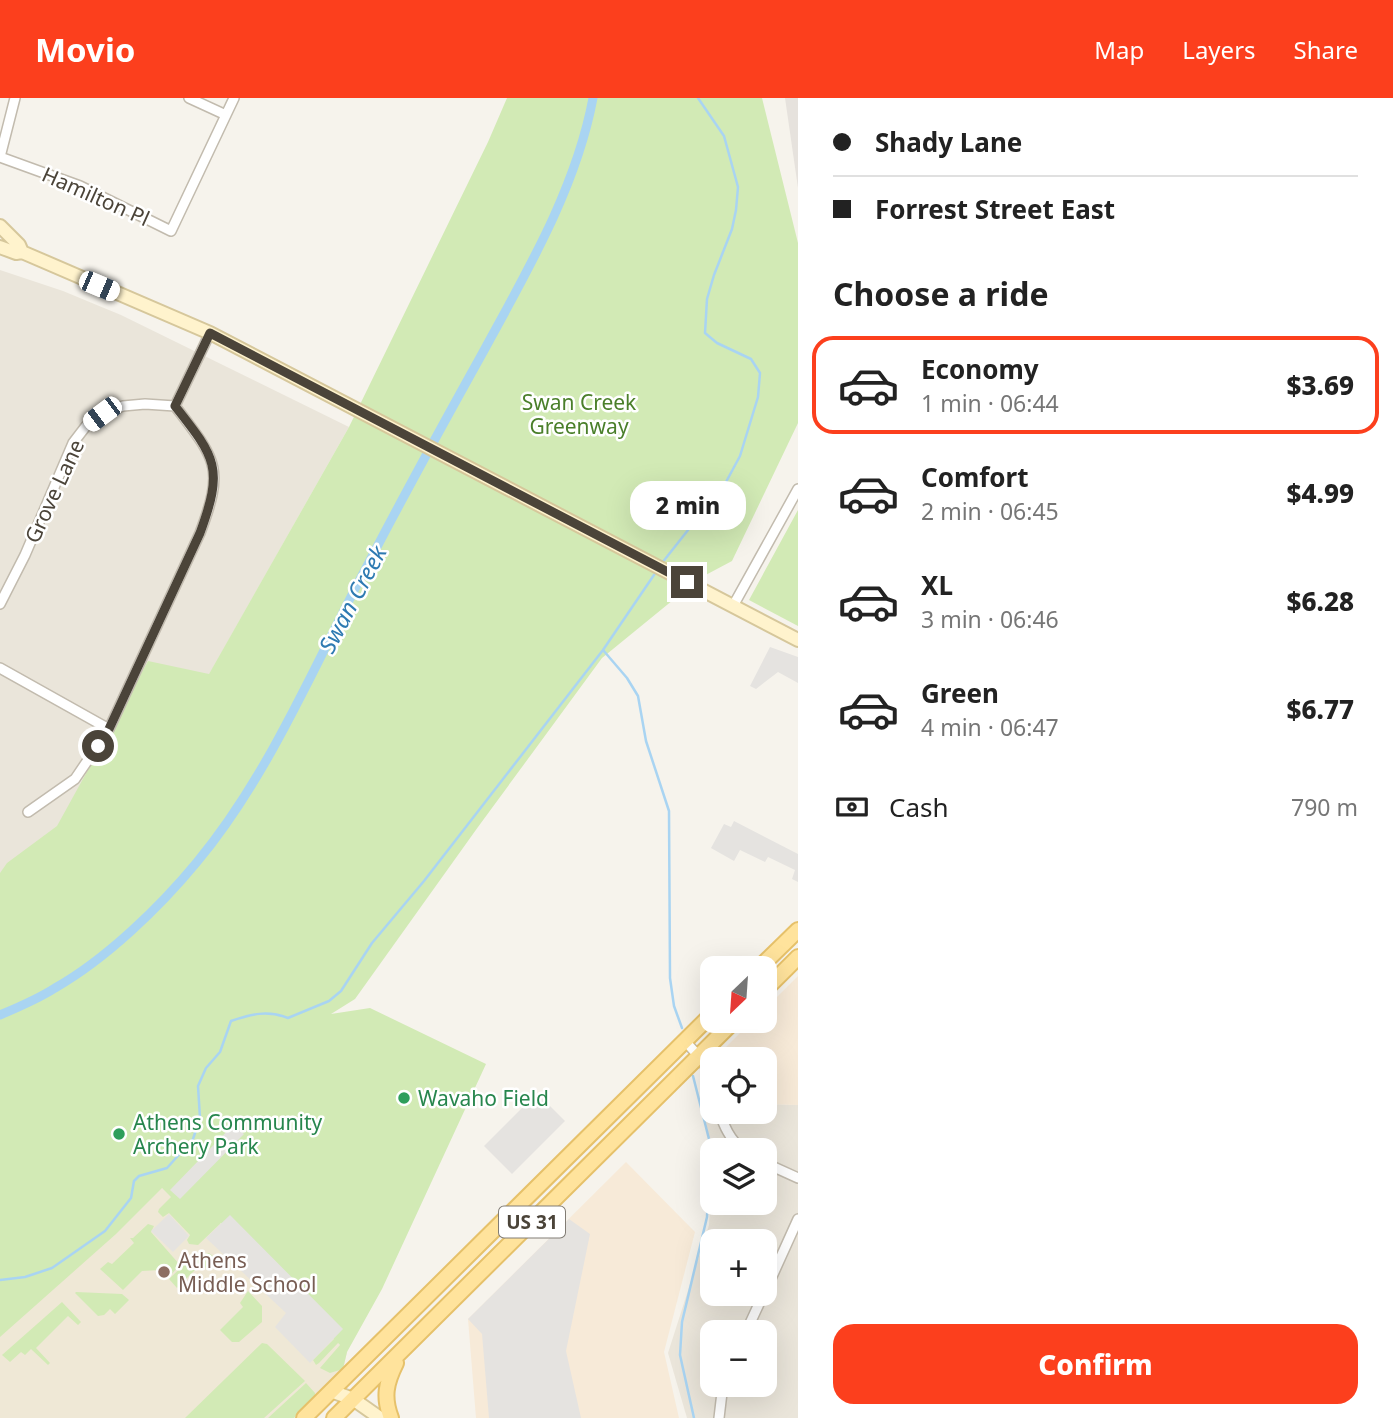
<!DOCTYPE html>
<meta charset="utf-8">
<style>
body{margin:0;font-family:"Noto Sans",sans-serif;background:#f2f2f2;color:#222;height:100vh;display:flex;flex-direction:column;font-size:26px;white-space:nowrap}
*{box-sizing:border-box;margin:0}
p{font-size:23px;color:#767676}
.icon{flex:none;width:38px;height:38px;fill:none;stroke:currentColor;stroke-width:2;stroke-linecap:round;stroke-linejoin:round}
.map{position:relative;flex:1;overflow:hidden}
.panel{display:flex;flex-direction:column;background:#fff;width:595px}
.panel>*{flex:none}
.banner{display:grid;align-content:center;height:154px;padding:0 35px;background:#fff}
.needle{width:46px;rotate:205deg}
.tools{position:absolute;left:700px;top:858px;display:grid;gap:14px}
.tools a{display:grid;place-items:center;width:77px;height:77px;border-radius:14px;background:#fff;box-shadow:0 7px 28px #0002;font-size:35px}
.end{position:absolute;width:32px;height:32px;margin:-16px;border:9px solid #4b4439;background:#fff;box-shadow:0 0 0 4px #fff}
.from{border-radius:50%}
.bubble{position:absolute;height:49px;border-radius:21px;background:#fff;box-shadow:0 7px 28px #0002;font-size:23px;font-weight:800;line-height:49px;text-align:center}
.car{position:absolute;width:21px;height:42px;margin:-21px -10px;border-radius:9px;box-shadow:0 0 5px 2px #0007;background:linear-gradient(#fff 24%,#345 0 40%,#fff 0 76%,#345 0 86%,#fff 0)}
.banner b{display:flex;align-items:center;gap:24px;height:66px;font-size:26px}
.banner b+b{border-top:2px solid #e0e0e0}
.banner i{width:18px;height:18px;background:#222}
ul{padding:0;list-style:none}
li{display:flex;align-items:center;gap:21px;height:98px;margin:0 14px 10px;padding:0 21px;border:4px solid transparent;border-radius:21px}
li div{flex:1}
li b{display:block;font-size:26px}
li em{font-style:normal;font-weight:800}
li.selected{border-color:#fc3f1d}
li>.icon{width:63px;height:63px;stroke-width:1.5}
h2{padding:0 35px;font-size:32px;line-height:84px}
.pay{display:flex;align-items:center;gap:18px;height:77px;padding:0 35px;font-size:26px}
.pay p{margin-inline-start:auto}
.primary-button{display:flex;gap:14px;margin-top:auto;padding:14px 35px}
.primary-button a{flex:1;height:80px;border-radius:21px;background:#fc3f1d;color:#fff;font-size:28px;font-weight:800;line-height:80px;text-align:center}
header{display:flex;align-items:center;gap:42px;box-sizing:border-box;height:98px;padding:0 35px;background:#fc3f1d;color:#fff}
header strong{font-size:33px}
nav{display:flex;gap:38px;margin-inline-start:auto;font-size:24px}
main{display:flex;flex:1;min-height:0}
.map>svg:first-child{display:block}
.residential{fill:#eae5da;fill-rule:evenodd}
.commercial{fill:#f7ead8}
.industrial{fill:#e6e2dd}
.education{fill:#efe8d6}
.green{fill:#d2eab5}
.parking{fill:#e5e3e0}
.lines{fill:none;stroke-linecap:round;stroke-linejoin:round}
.stream{stroke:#a9d4f2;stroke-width:2.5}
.canal{stroke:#a9d4f2;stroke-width:9}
.street-casing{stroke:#c2bbae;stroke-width:12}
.secondary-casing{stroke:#d6c79b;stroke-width:16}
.primary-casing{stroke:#e6c16a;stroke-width:18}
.street{stroke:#fff;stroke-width:9}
.secondary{stroke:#fff3cd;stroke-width:12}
.primary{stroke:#ffe39c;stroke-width:14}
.route{stroke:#4b4439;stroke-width:9}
.leisure-dot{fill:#2e9e5b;stroke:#fff;stroke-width:2.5}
.education-dot{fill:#8d6e63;stroke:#fff;stroke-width:2.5}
.labels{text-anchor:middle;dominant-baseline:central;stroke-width:5;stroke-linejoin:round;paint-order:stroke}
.shield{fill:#fff;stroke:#817c74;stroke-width:2}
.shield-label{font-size:19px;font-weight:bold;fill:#4b4439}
.street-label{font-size:21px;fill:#4b4439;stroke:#fff}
.park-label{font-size:21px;fill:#4a7f2a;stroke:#fff}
.leisure-label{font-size:21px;fill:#27864d;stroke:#fff;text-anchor:start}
.education-label{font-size:21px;fill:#785e54;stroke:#fff;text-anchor:start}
.water-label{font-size:23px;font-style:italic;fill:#2e7ab2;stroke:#fff}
</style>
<header>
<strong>Movio</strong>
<nav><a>Map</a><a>Layers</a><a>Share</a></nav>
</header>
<main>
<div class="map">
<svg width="798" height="1320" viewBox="0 0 798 1320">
<rect width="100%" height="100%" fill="#f6f3ec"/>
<path class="residential" d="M 0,172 L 63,193 L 121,217 L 349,329 L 132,713 L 0,798 Z
M 702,1004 L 712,1004 L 712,1013 L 765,1013 L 765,1006 L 798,1007 L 798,1320 L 687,1320 L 668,1255 L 709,1127 L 712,1074 L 712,1104 L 765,1104 L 765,1052 L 712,1052 L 712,1054 ZM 712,1143 L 765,1143 L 765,1195 L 712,1195 ZM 712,1234 L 765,1234 L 765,1286 L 712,1286 Z"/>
<path class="commercial" d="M 798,878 L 798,1007 L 765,1006 L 765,961 L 714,961 L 753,922 L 765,922 L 765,911 Z
M 626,1064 L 695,1134 L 664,1254 L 679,1320 L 476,1320 L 468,1221 Z"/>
<path class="industrial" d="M 785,0 L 798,0 L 798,90 Z"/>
<path class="education" d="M 154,1082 L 206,1133 L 218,1123 L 347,1254 L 343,1271 L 294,1320 L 0,1320 L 0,1215 Z"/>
<path class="green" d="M 507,0 L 762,0 L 798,145 L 798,325 L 732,463 L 700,480 L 602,560 L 478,729 L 355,901 L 331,916 L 370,910 L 486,966 L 382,1191 L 347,1254 L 343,1271 L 330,1275 L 320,1270 L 340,1247 L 338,1245 L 319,1265 L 316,1267 L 313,1262 L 334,1241 L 221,1125 L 198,1147 L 189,1146 L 187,1142 L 190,1137 L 169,1115 L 163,1119 L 158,1114 L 159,1111 L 171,1099 L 162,1090 L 116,1136 L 0,1239 L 0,775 L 7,765 L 57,728 L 148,563 L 209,576 L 349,329 L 488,44 Z
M 798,412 L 798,528 L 749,502 Z
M 148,1126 L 154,1128 L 151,1134 L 180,1167 L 168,1180 L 160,1172 L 142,1173 L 123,1192 L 100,1171 L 108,1164 L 112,1166 L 134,1145 L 130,1140 L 133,1140 Z
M 209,1155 L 217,1161 L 205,1170 L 201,1166 L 177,1190 L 169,1181 L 193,1158 Z
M 248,1193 L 262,1208 L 262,1224 L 239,1244 L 232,1244 L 220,1232 L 243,1209 L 240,1205 Z
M 76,1194 L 122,1196 L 129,1202 L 115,1216 L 110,1211 L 104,1217 L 98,1218 L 75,1195 Z
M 62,1204 L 81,1224 L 78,1227 L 68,1218 L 36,1250 L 50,1265 L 48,1267 L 31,1251 L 25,1257 L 21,1254 L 10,1264 L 2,1257 Z
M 262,1245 L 267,1246 L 305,1283 L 264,1320 L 185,1320 Z
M 306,1285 L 315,1295 L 315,1298 L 294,1320 L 268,1320 Z"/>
<path class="parking" d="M 770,549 L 798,559 L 798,585 L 778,574 L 756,591 L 750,588 Z
M 734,723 L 798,756 L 798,784 L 792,781 L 795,772 L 768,759 L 765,764 L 740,752 L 734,763 L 711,750 L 724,726 L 731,729 Z
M 537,995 L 565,1023 L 512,1076 L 484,1048 Z
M 234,1026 L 244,1036 L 180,1101 L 170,1092 Z
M 169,1116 L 189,1138 L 173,1154 L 151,1133 Z
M 230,1117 L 343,1231 L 310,1265 L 275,1229 L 286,1215 L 206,1140 Z
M 569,1121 L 590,1136 L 566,1253 L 581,1320 L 489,1320 L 482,1236 L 468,1221 Z"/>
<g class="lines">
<path class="stream" d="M 662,465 L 726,384 L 740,358 L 758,299 L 760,275 L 751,261 L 717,245 L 705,235 L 707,201 L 714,177 L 732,131 L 736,112 L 738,89 L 724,38 L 698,0
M 603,552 L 627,580 L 638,598 L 646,643 L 669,713 L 670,880 L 674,908 L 682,930
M 693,978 L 710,1045 L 707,1119 L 682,1224 L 680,1257 L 694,1320
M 0,1182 L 25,1179 L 52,1170 L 105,1133 L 131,1100 L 134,1083 L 139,1078 L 167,1070 L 193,1041 L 200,1020 L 198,988 L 206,970 L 220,954 L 231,923 C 252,916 267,912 288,920 L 329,903 L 341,893 L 372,845 L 424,783 L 603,552 L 656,474"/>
<path class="canal" d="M 0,917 C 19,909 38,901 55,890 C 106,861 160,809 197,764 C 270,676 314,567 367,468 C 404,397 443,326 482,256 C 526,175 576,91 593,0"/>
<g class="street-casing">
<path id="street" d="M 189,0 L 226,17
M 0,59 L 80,88 L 171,133 L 234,0
M 0,59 L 15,0
M 175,308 L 210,235
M 0,506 L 25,457 L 73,345 L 86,328 L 102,316 L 123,308 L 145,306 L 175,308
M 733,508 L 798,391
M 0,570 L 109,631
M 28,714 L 75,681 L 109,631 L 200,435 C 225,369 216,362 175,308
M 685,943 L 704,964 L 712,991
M 719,1013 C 724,1028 730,1042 743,1052
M 765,1065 L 798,1080
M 765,1194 L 798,1121
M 746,1234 L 764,1195
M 719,1320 L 723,1286"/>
</g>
<g class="secondary-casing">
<path id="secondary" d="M 0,128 L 19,147 L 22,154
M 0,149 L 16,155 L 22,154 L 210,235 L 798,542
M 331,1293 L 353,1301 L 380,1320"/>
</g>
<g class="primary-casing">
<path id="primary" d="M 759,870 L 798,832
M 765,892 L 798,859
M 304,1320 L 712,916
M 334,1320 L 735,922
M 391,1320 C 383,1299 386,1285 396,1265"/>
</g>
<use href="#street" class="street"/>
<use href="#secondary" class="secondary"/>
<use href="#primary" class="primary"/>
</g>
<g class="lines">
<path class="route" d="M 98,648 L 109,631 L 200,435 C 224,370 216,360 175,308 L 210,235 L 687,484"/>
</g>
<g class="leisure-dot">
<circle cx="404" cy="1000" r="7"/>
<circle cx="119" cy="1036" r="7"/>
</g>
<circle class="education-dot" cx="164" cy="1174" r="7"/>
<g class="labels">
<rect class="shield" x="499" y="1108.5" width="66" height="31" rx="5"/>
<g class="shield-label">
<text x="532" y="1124">US 31</text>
</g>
<g class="street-label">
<text transform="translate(96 98) rotate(24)">Hamilton Pl</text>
<text transform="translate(54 393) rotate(-65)">Grove Lane</text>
</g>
<g class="park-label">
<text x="579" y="304">Swan Creek<tspan x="579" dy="24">Greenway</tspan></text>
</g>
<g class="leisure-label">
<text x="418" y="1000">Wavaho Field</text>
<text x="133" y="1024">Athens Community<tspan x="133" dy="24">Archery Park</tspan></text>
</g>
<g class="education-label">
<text x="178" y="1162">Athens<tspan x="178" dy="24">Middle School</tspan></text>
</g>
<g class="water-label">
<text transform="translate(352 501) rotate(-62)">Swan Creek</text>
</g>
</g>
</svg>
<div class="tools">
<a><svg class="needle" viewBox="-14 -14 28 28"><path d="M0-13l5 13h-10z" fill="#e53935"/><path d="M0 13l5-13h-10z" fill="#767676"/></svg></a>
<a><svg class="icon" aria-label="locate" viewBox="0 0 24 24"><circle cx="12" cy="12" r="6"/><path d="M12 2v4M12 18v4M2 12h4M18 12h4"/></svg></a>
<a><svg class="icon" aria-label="layers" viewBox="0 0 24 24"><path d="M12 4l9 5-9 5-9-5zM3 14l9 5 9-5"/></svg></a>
<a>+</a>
<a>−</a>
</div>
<i class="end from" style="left:98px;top:648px"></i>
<i class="end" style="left:687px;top:484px"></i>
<div class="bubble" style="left:630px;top:383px;width:116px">2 min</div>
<i class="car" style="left:99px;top:188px;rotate:113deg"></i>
<i class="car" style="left:102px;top:316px;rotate:233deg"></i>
</div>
<section class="panel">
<div class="banner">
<b><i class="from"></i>Shady Lane</b>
<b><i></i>Forrest Street East</b>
</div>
<h2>Choose a ride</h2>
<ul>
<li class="selected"><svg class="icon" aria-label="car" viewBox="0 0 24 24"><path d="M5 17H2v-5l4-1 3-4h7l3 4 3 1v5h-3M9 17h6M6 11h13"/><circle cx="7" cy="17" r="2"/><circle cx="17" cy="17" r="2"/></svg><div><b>Economy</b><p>1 min · 06:44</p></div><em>$3.69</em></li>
<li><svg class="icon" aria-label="car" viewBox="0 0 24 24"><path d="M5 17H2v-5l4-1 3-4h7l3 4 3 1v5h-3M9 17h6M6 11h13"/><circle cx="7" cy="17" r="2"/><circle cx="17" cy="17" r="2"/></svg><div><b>Comfort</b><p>2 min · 06:45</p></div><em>$4.99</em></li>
<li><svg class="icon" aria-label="car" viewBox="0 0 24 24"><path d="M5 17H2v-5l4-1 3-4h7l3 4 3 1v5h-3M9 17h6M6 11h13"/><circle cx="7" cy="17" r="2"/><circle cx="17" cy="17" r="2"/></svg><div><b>XL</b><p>3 min · 06:46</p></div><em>$6.28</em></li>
<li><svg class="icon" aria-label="car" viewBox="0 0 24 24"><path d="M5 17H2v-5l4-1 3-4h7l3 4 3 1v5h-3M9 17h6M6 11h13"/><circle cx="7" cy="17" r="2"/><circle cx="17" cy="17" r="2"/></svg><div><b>Green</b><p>4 min · 06:47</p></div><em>$6.77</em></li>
</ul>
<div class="pay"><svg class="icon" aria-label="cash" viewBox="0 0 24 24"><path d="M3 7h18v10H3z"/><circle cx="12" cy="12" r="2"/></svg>Cash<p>790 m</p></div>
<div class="primary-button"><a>Confirm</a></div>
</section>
</main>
